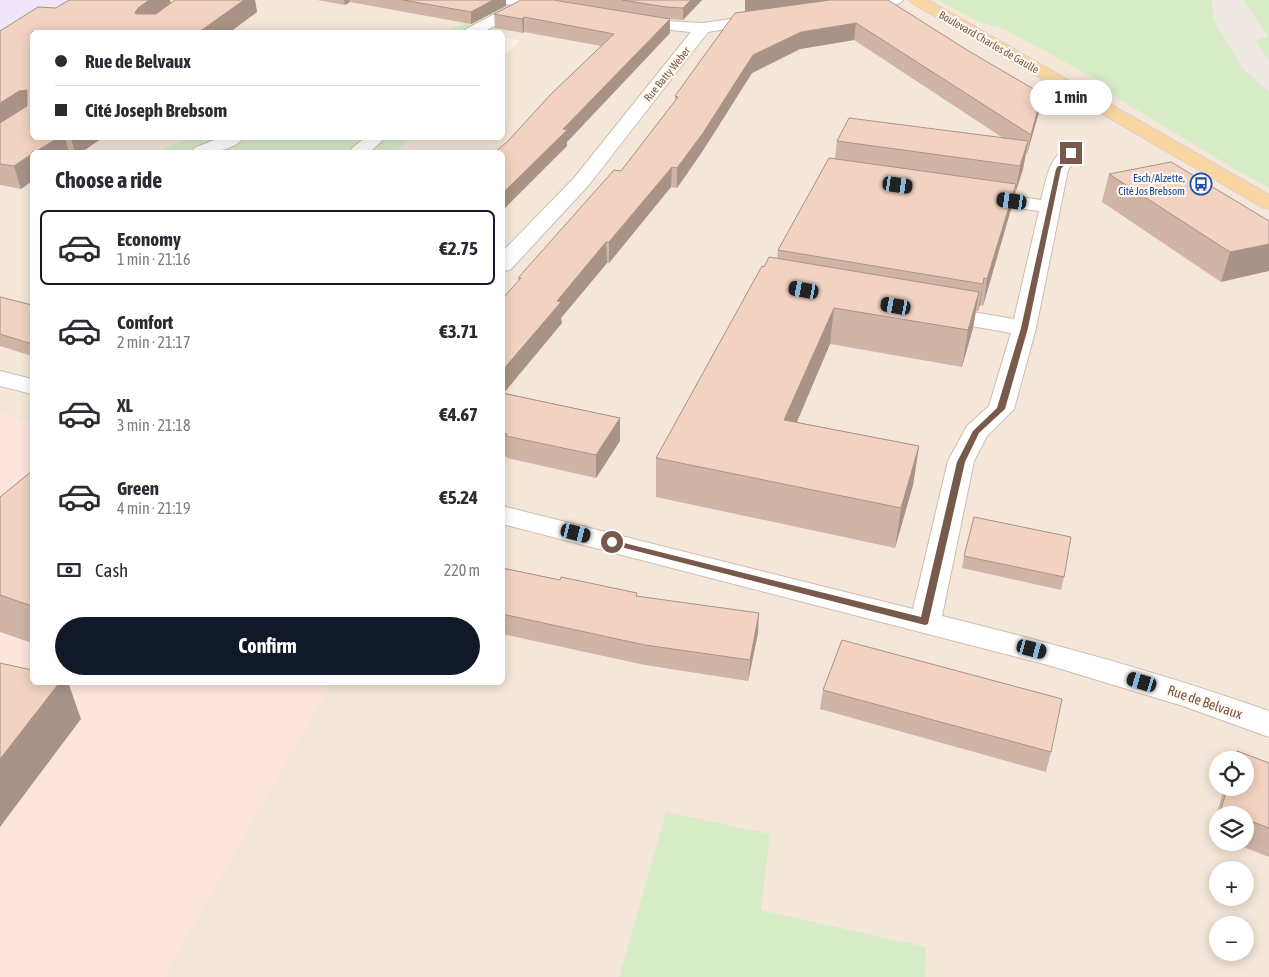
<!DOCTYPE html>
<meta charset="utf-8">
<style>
body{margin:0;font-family:"Asap Condensed",sans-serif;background:#f7f7f7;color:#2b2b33;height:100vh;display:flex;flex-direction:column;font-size:19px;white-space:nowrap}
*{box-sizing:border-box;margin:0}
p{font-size:16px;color:#7c7c81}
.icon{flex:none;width:28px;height:28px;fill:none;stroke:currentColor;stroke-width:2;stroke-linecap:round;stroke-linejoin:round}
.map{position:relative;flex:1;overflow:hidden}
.panel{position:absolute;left:30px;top:150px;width:475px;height:535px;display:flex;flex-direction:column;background:#fff;border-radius:8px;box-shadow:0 2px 12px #0003}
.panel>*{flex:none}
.top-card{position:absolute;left:30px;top:30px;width:475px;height:110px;border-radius:8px;box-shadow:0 2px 12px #0003;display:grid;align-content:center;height:110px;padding:0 25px;background:#fff}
.buttons{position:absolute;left:1209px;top:751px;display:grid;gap:10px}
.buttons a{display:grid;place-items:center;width:45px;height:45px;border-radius:50%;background:#fff;box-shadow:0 2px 12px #0003;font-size:25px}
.end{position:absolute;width:22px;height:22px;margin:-11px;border:6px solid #785a4c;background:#fff;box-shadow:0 0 0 2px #fff}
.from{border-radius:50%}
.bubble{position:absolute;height:35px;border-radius:18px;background:#fff;box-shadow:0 2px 12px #0003;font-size:16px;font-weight:700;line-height:35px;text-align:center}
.car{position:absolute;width:15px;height:30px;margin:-15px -8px;border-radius:6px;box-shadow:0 0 4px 1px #0007;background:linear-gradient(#222 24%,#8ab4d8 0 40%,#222 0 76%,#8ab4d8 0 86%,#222 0)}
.top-card b{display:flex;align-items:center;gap:18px;height:48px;font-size:19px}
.top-card b+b{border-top:1px solid #e1e1e2}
.top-card i{width:12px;height:12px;background:#2b2b33}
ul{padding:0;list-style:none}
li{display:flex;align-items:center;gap:15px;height:75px;margin:0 10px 8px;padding:0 15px;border:2px solid transparent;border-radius:8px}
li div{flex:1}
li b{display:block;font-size:19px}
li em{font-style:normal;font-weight:700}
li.on{border-color:#111827}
li>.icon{width:45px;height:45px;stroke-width:1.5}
h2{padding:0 25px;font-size:22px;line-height:60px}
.pay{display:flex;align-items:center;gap:12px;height:55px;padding:0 25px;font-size:19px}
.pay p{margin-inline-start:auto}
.cta{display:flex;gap:10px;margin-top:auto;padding:10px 25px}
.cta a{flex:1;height:58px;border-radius:30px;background:#111827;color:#fff;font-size:20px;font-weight:700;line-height:58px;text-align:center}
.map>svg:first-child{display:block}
.residential{fill:#f4e6d8;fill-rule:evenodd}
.commercial{fill:#fde5dd}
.industrial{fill:#eee7e2}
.education{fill:#f1e6f9}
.green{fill:#d7ebc7}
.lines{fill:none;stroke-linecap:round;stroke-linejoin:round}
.minor-casing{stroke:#cfbcae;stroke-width:2}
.major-casing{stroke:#d9d1cd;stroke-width:2}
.minor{fill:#fff;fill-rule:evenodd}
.major{fill:#fad6a3;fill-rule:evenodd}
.wall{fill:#d0b5a6}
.shaded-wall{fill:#a99387}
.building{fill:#f2d2c1;stroke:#a99387}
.route{fill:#785a4c}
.labels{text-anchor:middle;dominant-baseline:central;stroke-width:4.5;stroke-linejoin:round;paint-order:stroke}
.far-street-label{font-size:11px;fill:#785a4c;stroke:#fff8f0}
.far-transit-label{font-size:11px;fill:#164399;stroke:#fff8f0;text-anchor:end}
.street-label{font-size:14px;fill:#785a4c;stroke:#fff8f0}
</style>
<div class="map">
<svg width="1269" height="977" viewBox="0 0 1269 977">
<rect width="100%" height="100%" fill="#fdf4e9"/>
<path class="residential" d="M 0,0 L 937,0 L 979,22 L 1004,29 L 1095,79 L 1120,100 L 1234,169 L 1269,188 L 1269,977 L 925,977 L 925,947 L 761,910 L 666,813 L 619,977 L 163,977 L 331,683 L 502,682 L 502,152 L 395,152 L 411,138 L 502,138 L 503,57 L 520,41 L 503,37 L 502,32 L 493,32 L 526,12 L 502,8 L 443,32 L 32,32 L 32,138 L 191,138 L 154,152 L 32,152 L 32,423 L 0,413 ZM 1218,760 L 1245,760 L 1245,788 L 1218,788 ZM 1218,815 L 1245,815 L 1245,842 L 1218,842 ZM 1218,870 L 1245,870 L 1245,898 L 1218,898 ZM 1218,925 L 1245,925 L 1245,952 L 1218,952 Z"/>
<path class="commercial" d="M 0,413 L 32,423 L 32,682 L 331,683 L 163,977 L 0,977 Z"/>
<path class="industrial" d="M 1060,0 L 1269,0 L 1269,127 Z"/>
<path class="education" d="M 0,0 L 169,0 L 32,32 L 0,71 Z"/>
<path class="green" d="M 937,0 L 1211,0 L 1214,20 L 1243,69 L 1269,91 L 1269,188 L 1234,169 L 1120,100 L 1095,79 L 1004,29 L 979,22 Z
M 1243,0 L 1269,0 L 1269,61 L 1256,41 L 1268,36 Z
M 502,8 L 526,12 L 493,32 L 443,32 Z
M 191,138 L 411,138 L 395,152 L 154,152 Z
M 666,812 L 770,834 L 761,910 L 926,947 L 925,977 L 619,977 Z"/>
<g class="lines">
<g class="minor-casing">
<path id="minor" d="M 500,0 L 535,0 L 561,5 L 564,8 L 561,11 L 556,13 L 530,8 L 483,32 L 464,32 L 466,29 L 512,5 L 503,3 Z
M 863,0 L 903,0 L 900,3 L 895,5 L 853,11 L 848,9 L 845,6 L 848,3 Z
M 763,14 L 769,16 L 771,19 L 769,22 L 708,32 L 588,186 L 510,270 L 502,271 L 502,252 L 574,178 L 691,32 L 632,26 L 626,24 L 624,21 L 626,18 L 632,16 L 666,21 L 703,23 Z
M 219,138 L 243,138 C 234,151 206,154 192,152 L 194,148 Z
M 365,138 L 385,138 L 370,152 L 350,152 L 352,148 Z
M 1071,147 L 1078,149 L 1080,153 L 1068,170 L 1036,328 L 1014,409 L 987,436 L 974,461 L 942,616 C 1052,643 1162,673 1269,711 L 1269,737 L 1183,706 L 1048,665 L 502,524 L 502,506 L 913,609 L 948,461 L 967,426 L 989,406 L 1011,333 L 937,320 L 929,318 L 925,313 L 929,308 L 937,306 L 1014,319 L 1039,211 L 975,202 L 968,200 L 965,196 L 968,192 L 975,190 L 1041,200 C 1046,181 1049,153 1071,147 Z
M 0,371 L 32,379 L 32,394 L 0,386 Z"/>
</g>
<g class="major-casing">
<path id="major" d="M 909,0 L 928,0 L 1269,195 L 1269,209 L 1262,207 L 912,3 Z"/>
</g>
<use href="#minor" class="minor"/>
<use href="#major" class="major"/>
</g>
<path class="wall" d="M 69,0 L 170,0 L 171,3 L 175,0 L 255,0 L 257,12 L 230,32 L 32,32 L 32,138 L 102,138 L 82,152 L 32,152 L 32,181 L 21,189 L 0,185 L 0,31 L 56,8 Z
M 317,0 L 506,0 L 506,6 L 471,24 L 350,2 L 345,5 Z
M 521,0 L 702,0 L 683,20 L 670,19 L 670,33 L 567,142 L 567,146 L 508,141 L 601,46 L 524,32 L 523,33 L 495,28 L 494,14 Z
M 888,0 L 1039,112 L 1027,154 L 1026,153 L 1023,169 L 1015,194 L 1014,194 L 1011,209 L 983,306 L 980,305 L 978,311 L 976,311 L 973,328 L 962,367 L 830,344 L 797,422 L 919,446 L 913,485 L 895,548 L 656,497 L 656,458 L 764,267 L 777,259 L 778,250 L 835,159 L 837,141 L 1003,138 L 854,40 L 800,49 L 752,73 L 702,152 L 677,188 L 671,187 L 609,263 L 607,263 L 561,318 L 562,323 L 504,393 L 620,418 L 620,441 L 596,478 L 507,458 L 507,457 L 502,456 L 502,299 L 519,281 L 518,278 L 621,171 L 675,101 L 675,96 Z
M 1109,174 L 1269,221 L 1221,282 L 1102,202 Z
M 0,297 L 32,305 L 32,356 L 0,346 Z
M 32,471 L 32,643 L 0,632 L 0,497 Z
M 964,556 L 1064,577 L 1061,590 L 962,568 Z
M 502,568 L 560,580 L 637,593 L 637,596 L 758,633 L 748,681 L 645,665 L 502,634 Z
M 823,690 L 1051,752 L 1046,772 L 820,709 Z
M 1237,751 L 1269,763 L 1269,857 L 1231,842 L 1245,842 L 1245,815 L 1218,815 L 1218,837 L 1211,835 L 1224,788 L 1245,788 L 1245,760 L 1234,760 Z"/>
<path class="shaded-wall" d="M 149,0 L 170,0 L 171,6 L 142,27 L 135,13 L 138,8 Z
M 244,0 L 255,0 L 257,12 L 230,32 L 199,32 Z
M 344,0 L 349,0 L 350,2 L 345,5 Z
M 493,0 L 506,0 L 506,6 L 471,24 L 471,12 Z
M 691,0 L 702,0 L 683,20 L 683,8 Z
M 745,0 L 851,0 L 745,15 Z
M 524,17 L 524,32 L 523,33 L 522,19 Z
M 670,19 L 670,33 L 567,142 L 567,146 L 502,211 L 502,194 L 563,129 Z
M 856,23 L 854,40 L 800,49 L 752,73 L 702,152 L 677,188 L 677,168 L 753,55 L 801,32 Z
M 27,90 L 32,109 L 0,129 L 0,103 L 19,91 Z
M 1042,94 L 1039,112 L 1027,154 L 1031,135 Z
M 58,138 L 65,138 L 69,152 L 35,152 Z
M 71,138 L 102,138 L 82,152 L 75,152 Z
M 1028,141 L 1023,169 L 1015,194 L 1020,166 Z
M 32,154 L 32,181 L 21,189 L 14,166 Z
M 672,167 L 671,187 L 609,263 L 609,242 Z
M 1016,184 L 1011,209 L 983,306 L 987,279 Z
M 606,242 L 607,263 L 561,318 L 562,323 L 502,395 L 502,371 L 557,301 Z
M 1269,244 L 1269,271 L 1221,282 L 1230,252 Z
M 984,278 L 980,305 L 978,311 L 983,284 Z
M 979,292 L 973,328 L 962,367 L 968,330 Z
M 834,308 L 830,344 L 781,459 L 784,420 Z
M 620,418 L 620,441 L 596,478 L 596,455 Z
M 919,446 L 913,485 L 895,548 L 901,508 Z
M 759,613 L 758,633 L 748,681 L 750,660 Z
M 60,682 L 68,682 L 81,719 L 0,827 L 0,759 Z"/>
<path class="building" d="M 69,0 L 149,0 L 138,8 L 135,13 L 137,14 L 156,14 L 175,0 L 244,0 L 199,32 L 32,32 L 32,138 L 58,138 L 35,152 L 32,152 L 32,154 L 14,166 L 0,164 L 0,123 L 27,106 L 27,90 L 19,91 L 0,103 L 0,31 L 38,7 L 56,8 Z
M 403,0 L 493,0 L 471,12 Z
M 521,0 L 553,0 L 670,19 L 563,129 L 567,130 L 502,194 L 502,152 L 495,152 L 508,141 L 551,94 L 614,34 L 524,17 L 522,19 L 494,14 Z
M 622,0 L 691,0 L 683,8 L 666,7 Z
M 830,0 L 888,0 L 967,50 L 1042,94 L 1031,135 L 856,23 L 801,32 L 753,55 L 703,133 L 677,168 L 672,167 L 609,242 L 606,242 L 557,301 L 561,302 L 502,371 L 502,299 L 521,278 L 518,278 L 614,170 L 621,171 L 678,97 L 675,96 L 735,13 Z
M 849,118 L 1028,141 L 1020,166 L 837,141 Z
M 829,158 L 1016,184 L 987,279 L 984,278 L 983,284 L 778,250 Z
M 1171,162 L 1269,221 L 1269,244 L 1230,252 L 1109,174 Z
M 769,257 L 979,292 L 968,330 L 834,308 L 784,420 L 919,446 L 901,508 L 656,458 L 762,266 L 764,267 Z
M 0,297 L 32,305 L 32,344 L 0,334 Z
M 502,393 L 620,418 L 596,455 L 506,436 L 507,434 L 502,433 Z
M 32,471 L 32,606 L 0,595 L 0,497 Z
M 974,517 L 1071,537 L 1064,577 L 964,556 Z
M 502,568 L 560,580 L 561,577 L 637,593 L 636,596 L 759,613 L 750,660 L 645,645 L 502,614 Z
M 842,640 L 1062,699 L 1051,752 L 823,690 Z
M 0,663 L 32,670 L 32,682 L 60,682 L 0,759 Z
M 1237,751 L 1269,763 L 1269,828 L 1245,819 L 1245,815 L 1235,815 L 1221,810 L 1227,788 L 1245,788 L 1245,760 L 1235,760 Z"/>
<path class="route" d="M 1069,151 L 1074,153 L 1061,169 L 1028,328 L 1005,409 L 979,433 L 965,462 L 928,624 L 925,625 L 609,544 L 608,542 L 612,540 L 921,617 L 957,462 L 973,431 L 997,408 L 1021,328 L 1056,169 Z"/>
<defs>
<g id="bus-ring" transform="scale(1.125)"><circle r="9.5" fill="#fff8f0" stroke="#1a4fb4" stroke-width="1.5"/><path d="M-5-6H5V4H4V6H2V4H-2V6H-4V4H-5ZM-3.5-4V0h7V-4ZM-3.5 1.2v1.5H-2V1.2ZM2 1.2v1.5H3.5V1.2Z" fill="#1a4fb4"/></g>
</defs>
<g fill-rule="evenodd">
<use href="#bus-ring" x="1201" y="184"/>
</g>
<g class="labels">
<g class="far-street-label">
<text transform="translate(989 42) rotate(30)">Boulevard Charles de Gaulle</text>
<text transform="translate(667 74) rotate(-51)">Rue Batty Weber</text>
</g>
<g class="far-transit-label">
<text x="1185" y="178">Esch/Alzette,<tspan x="1185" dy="13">Cité Jos Brebsom</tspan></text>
</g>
<g class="street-label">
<text transform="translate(1205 702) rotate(19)">Rue de Belvaux</text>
</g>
</g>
</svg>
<div class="buttons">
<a><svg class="icon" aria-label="locate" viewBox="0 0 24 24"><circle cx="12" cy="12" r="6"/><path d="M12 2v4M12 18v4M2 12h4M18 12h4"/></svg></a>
<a><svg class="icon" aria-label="layers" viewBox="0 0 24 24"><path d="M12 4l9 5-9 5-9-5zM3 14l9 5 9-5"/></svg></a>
<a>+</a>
<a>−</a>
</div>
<i class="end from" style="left:612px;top:542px"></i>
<i class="end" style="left:1071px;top:153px"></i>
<div class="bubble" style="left:1030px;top:80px;width:82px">1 min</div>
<i class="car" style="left:898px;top:185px;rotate:98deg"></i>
<i class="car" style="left:1012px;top:201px;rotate:278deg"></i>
<i class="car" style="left:804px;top:290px;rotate:280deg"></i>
<i class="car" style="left:896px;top:306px;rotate:280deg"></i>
<i class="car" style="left:576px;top:533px;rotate:104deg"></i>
<i class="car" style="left:1032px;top:649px;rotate:105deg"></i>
<i class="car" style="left:1142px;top:682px;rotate:287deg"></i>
<div class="top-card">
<b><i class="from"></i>Rue de Belvaux</b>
<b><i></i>Cité Joseph Brebsom</b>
</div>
<section class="panel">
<h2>Choose a ride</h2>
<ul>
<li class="on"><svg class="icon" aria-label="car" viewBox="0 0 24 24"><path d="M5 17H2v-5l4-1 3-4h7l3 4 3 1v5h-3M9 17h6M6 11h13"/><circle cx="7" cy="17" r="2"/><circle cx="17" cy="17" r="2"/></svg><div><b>Economy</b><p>1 min · 21:16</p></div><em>€2.75</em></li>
<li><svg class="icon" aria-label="car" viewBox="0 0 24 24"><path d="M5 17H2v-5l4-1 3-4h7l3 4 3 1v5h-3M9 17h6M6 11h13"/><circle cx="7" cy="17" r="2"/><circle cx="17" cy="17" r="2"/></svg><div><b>Comfort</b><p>2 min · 21:17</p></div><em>€3.71</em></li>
<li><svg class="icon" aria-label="car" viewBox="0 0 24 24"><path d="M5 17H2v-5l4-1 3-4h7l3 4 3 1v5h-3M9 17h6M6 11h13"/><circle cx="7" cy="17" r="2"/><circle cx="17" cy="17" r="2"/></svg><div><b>XL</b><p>3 min · 21:18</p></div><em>€4.67</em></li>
<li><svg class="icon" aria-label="car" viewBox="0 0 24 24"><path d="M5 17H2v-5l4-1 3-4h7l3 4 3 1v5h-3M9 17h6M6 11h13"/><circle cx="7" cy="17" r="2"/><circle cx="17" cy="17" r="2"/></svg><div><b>Green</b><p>4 min · 21:19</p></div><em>€5.24</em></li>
</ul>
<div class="pay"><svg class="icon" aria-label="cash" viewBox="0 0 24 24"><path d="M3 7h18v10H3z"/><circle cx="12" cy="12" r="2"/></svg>Cash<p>220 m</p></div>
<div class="cta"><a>Confirm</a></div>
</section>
</div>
